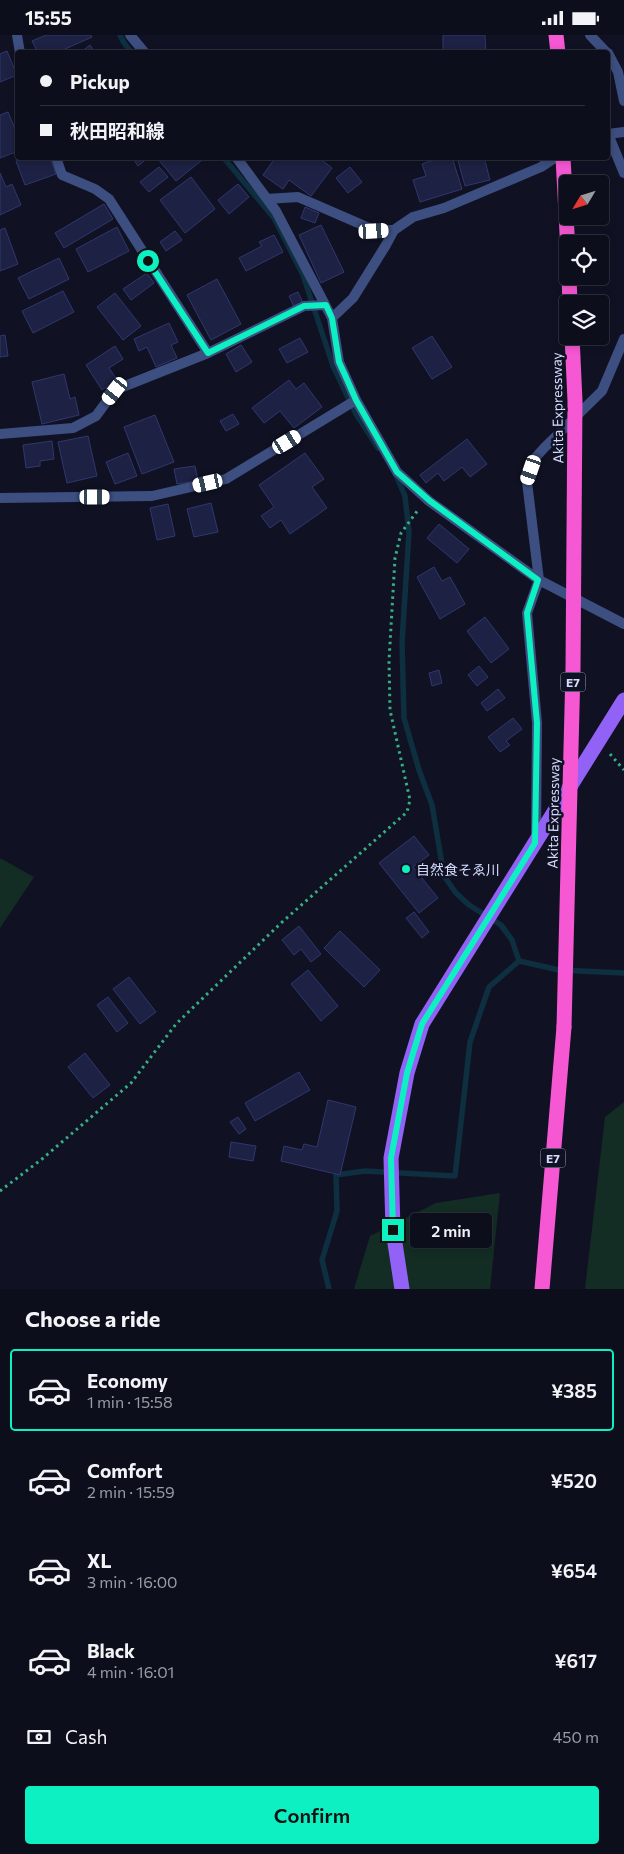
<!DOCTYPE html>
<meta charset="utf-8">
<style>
body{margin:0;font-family:Commissioner,"Noto Sans JP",sans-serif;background:#151724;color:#f1f3f6;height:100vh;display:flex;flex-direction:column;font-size:19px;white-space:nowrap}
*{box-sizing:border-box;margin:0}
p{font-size:16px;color:#9a9ca3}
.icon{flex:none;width:28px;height:28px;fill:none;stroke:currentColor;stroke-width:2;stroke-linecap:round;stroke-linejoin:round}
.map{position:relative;height:1254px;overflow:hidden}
.sheet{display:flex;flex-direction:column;background:#0c0e1b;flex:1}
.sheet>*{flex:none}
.top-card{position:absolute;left:15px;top:15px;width:595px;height:110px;border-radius:5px;box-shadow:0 2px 8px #0003,0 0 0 1px #2c2e3a;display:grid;align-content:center;height:110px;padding:0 25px;background:#0c0e1b}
.needle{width:32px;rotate:232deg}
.controls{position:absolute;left:559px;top:140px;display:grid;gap:10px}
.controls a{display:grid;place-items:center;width:50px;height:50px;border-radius:5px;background:#0c0e1b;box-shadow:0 2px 8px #0003,0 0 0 1px #2c2e3a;font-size:25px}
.end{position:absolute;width:22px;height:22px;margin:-11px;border:6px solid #0df0c2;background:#111;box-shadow:0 0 0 2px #111}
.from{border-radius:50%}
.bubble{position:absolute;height:35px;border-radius:5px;background:#0c0e1b;box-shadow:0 2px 8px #0003,0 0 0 1px #2c2e3a;font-size:16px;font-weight:600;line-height:35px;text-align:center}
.car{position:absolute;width:15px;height:30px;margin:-15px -8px;border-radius:6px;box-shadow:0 0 4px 1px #0007;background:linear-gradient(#fff 24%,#345 0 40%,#fff 0 76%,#345 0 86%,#fff 0)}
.top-card b{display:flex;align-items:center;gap:18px;height:48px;font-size:19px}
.top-card b+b{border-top:1px solid #2c2e3a}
.top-card i{width:12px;height:12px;background:#f1f3f6}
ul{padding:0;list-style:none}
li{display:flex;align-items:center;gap:15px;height:82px;margin:0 10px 8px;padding:0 15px;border:2px solid transparent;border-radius:5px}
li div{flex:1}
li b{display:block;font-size:19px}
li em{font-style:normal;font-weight:600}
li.active{border-color:#0df0c2}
li>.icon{width:45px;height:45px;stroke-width:1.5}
h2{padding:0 25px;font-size:22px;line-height:60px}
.pay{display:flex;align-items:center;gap:12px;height:55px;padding:0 25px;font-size:19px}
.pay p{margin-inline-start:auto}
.button{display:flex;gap:10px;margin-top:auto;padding:10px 25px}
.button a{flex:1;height:58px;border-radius:5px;background:#0df0c2;color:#111;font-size:20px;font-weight:600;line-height:58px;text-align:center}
.status{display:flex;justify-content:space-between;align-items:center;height:35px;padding:0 25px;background:#0c0e1b;direction:ltr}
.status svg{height:14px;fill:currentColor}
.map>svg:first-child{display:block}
.green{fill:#132d24}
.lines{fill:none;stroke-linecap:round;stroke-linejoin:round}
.stream{stroke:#0d2f40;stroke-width:5.5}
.building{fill:#1d2143;stroke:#30376e}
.path{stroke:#36b083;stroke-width:3;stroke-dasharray:2.5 4;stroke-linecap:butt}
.minor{stroke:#3d4f80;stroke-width:10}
.primary{stroke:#9262f6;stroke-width:15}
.motorway{stroke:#f657d3;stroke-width:15}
.motorway-bridge{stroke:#f657d3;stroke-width:15}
.route{stroke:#0df0c2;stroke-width:6}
.poi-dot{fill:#0df0c2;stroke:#101224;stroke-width:2}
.labels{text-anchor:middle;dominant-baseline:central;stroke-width:5;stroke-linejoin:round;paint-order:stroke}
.shield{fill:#101224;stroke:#9a9fbc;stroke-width:1}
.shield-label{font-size:12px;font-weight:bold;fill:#d5dcfd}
.street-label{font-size:14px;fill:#d5dcfd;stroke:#101224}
.poi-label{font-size:14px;fill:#d5dcfd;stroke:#101224;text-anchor:start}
</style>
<div class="status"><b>15:55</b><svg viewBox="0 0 49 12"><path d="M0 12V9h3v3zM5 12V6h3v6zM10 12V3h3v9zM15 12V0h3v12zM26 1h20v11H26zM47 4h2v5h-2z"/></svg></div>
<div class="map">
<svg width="624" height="1254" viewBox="0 0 624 1254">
<rect width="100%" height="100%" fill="#101224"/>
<path class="green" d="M 0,823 L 34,842 L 0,893 Z
M 624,1067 L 624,1254 L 585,1254 L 605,1082 Z
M 500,1158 L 490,1254 L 354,1254 L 370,1201 L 436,1168 Z"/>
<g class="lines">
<path class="stream" d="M 120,0 L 124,8 L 132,18
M 223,122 L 274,183 L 303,240 L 333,331 L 356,379 L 378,413
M 396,440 L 405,461 L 409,497 L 402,607 L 404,683 L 419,735 L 432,770 L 444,841 L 456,858 L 469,870 L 501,890 L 512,905 L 519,926
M 329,1254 L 322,1225 L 337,1176 L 336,1140 L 365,1136 L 455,1141 L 470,1007 L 489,952 L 519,926 L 559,935 L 624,938"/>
</g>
<path class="building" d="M 46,0 L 91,0 L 92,2 L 56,18 L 28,18 L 36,14 L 32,6 Z
M 443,0 L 485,0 L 486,18 L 443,18 Z
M 90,10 L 95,18 L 80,18 Z
M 7,16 L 17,40 L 0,47 L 0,19 Z
M 8,77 L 18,101 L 18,116 L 0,123 L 0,80 Z
M 27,122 L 50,122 L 56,139 L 25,150 L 16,126 Z
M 132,122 L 149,122 L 138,131 Z
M 160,122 L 206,122 L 176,146 L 158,124 Z
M 276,122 L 318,122 L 332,133 L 311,161 L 289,145 L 283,154 L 263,140 Z
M 442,122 L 452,122 L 462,154 L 420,167 L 413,145 L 426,141 L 422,129 Z
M 457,122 L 484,122 L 490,145 L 465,151 Z
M 159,132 L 168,142 L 149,157 L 140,147 Z
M 350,132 L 362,147 L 348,158 L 336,143 Z
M 0,138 L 6,152 L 12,149 L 21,170 L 0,180 Z
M 191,142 L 215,174 L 185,198 L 160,165 Z
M 238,149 L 249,162 L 229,179 L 218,165 Z
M 104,169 L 113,184 L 64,213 L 55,198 Z
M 305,172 L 319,178 L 315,188 L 301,183 Z
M 321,190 L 344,237 L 321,248 L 299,200 Z
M 117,192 L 129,216 L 88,237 L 76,214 Z
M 5,193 L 18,229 L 0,236 L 0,195 Z
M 175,196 L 182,205 L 166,216 L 160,207 Z
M 274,200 L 283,217 L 246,236 L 239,223 L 262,211 L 259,207 Z
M 59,223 L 69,244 L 29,264 L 18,243 Z
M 147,238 L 154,248 L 131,265 L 123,254 Z
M 217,244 L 241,289 L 211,305 L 187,260 Z
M 63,256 L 74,277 L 33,298 L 22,276 Z
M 298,257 L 303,268 L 294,272 L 289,261 Z
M 115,258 L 141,291 L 123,305 L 97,272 Z
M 169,288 L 178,307 L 171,310 L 177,323 L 156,332 L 147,312 L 139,316 L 134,304 Z
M 5,300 L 8,321 L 0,322 L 0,301 Z
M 432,301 L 452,332 L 432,344 L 412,313 Z
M 300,303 L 308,317 L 287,328 L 279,314 Z
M 241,310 L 252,327 L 236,337 L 226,319 Z
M 115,311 L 123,324 L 109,333 L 117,345 L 102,355 L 86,330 Z
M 64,339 L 70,364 L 75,362 L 79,380 L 42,389 L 32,347 Z
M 289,345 L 296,354 L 304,348 L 322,372 L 294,393 L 280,376 L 264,388 L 252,373 Z
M 233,379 L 239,389 L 226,396 L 220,386 Z
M 155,380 L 174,427 L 142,439 L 124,392 Z
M 88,401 L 97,441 L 67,448 L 58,407 Z
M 467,404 L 487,429 L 470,442 L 462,432 L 444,446 L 438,438 L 426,448 L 420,440 Z
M 52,406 L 54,424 L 40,426 L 40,431 L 26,433 L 23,410 Z
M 128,418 L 137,441 L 115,449 L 106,427 Z
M 305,418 L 324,444 L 312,452 L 327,473 L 290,499 L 281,485 L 270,493 L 261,481 L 274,472 L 259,450 Z
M 195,431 L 198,446 L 177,449 L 174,434 Z
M 211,468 L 218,497 L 194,502 L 187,474 Z
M 168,469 L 175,501 L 157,505 L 150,473 Z
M 439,489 L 469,514 L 457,528 L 427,503 Z
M 434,532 L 442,546 L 450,542 L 465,569 L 440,584 L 417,542 Z
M 485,582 L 509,614 L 491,628 L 467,596 Z
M 479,631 L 488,642 L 477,651 L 468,640 Z
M 439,635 L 442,648 L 432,651 L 429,638 Z
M 498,654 L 505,663 L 487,676 L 481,668 Z
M 513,683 L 522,694 L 506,706 L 510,710 L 500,717 L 488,702 Z
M 414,801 L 429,820 L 413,832 L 438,863 L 419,878 L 379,828 Z
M 414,877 L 429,897 L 422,903 L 406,883 Z
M 299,891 L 321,919 L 311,927 L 301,914 L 294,920 L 282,905 Z
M 340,896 L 380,935 L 364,952 L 324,913 Z
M 308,935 L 338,971 L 321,986 L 291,949 Z
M 129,942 L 156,977 L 140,989 L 113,954 Z
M 108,962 L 128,988 L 117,997 L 97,970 Z
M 85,1018 L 110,1050 L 93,1063 L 68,1032 Z
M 299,1037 L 310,1055 L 255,1086 L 245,1068 Z
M 328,1065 L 356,1072 L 340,1140 L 281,1126 L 284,1111 L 302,1115 L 304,1109 L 317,1112 Z
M 238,1082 L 246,1094 L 239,1099 L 230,1087 Z
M 231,1107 L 256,1111 L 253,1126 L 229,1122 Z"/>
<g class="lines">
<path class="path" d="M 610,719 L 624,735
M 0,1156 L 42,1124 L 131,1048 L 176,989 L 281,888 L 407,777 L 410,765 L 390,675 L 389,626 L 395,523 L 401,498 L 418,475"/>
<path class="minor" d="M 17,0 L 20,18
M 130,0 L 145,18
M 590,0 L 607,18
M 608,18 L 618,37 L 624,66
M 608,99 L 624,138
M 608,99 L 624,97
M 56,122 L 62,140 L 95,154 L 109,164 L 208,318
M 236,122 L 276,176 L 332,283 L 339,327 L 356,365 L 397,437 L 429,466 L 539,545 L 624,589
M 267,164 L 298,162 L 374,195 L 394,195
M 332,283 L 353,263 L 386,210 L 394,195 L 413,182 L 444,173 L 541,132 L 556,122
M 0,399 L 73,393 L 96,381 L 115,355 L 208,318 L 304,271 L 325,270
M 0,463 L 152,461 L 226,444 L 356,365
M 536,804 L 537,688 L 527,578 L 539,545 L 527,447 L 535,423 L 545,412 L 602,356 L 624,304"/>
<path class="primary" d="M 402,1254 L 393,1195 L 391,1123 L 407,1038 L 422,989 L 624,665"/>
<path class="motorway" d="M 556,0 L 558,18
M 563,122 L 568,217
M 569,241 L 570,269
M 542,1254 L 564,992"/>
<path class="motorway-bridge" d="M 564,992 L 573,634 L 575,366 L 572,301"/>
</g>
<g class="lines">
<path class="route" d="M 148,226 L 208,318 L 304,271 L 326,270 L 332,283 L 339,327 L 345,340 L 356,365 L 397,437 L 430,466 L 538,545 L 527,578 L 537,688 L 535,808 L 422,989 L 407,1038 L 391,1123 L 393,1195"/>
</g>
<circle class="poi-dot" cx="406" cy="834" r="5"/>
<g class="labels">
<g class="shield">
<rect x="560.5" y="637.5" width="25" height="19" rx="4"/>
<rect x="540.5" y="1113.5" width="25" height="19" rx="4"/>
</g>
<g class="shield-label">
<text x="573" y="647">E7</text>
<text x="553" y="1123">E7</text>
</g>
<g class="street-label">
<text transform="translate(557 373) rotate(-91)">Akita Expressway</text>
<text transform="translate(553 778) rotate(-89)">Akita Expressway</text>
</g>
<g class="poi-label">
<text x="416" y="834">自然食そゑ川</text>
</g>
</g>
</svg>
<div class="controls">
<a><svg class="needle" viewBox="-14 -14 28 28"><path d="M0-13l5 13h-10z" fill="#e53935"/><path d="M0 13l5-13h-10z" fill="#9a9ca3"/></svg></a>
<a><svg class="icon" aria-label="locate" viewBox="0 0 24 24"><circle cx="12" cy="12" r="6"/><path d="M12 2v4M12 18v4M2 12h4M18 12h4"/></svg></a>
<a><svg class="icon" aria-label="layers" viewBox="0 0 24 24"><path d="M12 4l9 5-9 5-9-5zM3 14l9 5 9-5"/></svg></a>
</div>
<i class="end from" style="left:148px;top:226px"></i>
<i class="end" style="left:393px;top:1195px"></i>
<div class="bubble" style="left:410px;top:1178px;width:82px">2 min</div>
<i class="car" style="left:374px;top:196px;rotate:87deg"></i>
<i class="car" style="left:115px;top:356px;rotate:218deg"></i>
<i class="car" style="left:287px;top:407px;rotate:59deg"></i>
<i class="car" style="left:531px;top:435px;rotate:199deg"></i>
<i class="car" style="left:208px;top:448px;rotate:257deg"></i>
<i class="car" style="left:95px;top:462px;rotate:90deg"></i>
<div class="top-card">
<b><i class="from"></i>Pickup</b>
<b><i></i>秋田昭和線</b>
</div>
</div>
<section class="sheet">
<h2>Choose a ride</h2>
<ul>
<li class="active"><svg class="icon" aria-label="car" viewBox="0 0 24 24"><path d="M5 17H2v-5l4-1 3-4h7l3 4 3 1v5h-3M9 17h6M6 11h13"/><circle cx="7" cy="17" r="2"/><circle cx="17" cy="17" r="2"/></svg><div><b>Economy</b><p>1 min · 15:58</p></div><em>¥385</em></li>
<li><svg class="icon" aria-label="car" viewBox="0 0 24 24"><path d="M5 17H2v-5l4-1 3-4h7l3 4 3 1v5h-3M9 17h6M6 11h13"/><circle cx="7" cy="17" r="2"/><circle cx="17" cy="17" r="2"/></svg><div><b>Comfort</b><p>2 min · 15:59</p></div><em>¥520</em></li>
<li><svg class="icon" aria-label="car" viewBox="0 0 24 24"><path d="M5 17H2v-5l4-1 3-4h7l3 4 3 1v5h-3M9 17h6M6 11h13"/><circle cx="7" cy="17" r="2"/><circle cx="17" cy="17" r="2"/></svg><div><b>XL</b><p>3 min · 16:00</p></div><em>¥654</em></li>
<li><svg class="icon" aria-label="car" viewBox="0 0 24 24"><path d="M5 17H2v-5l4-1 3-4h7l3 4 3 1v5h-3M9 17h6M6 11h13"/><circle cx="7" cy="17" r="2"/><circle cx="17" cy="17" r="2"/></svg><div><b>Black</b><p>4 min · 16:01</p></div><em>¥617</em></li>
</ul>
<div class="pay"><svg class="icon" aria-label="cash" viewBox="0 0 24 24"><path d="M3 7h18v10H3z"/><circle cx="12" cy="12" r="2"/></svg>Cash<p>450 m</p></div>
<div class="button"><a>Confirm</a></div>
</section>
